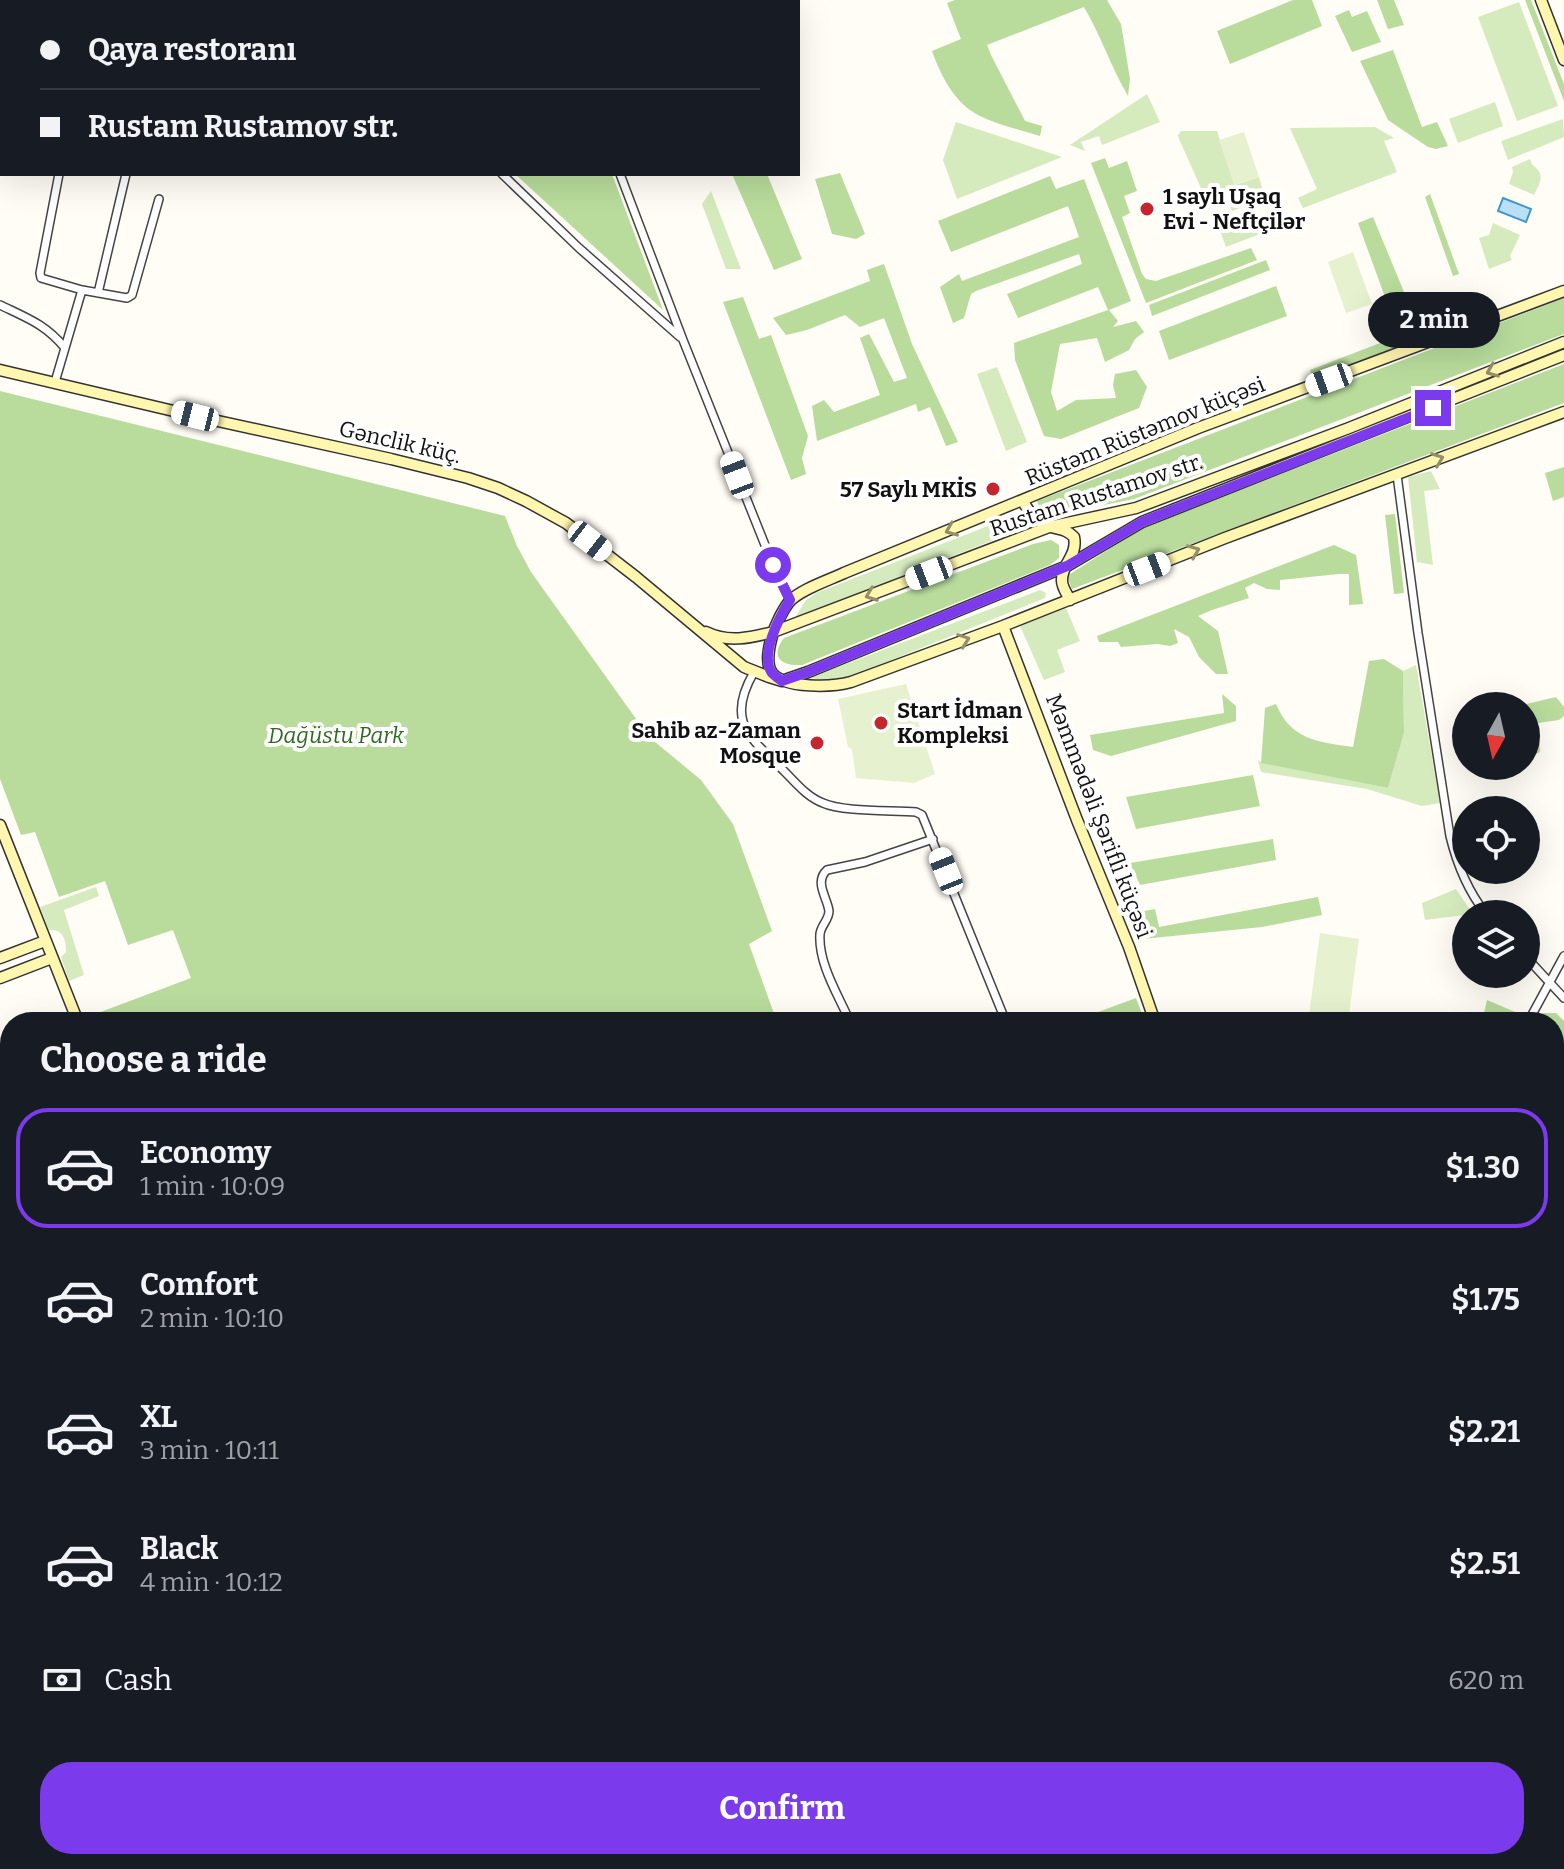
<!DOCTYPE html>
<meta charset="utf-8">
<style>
body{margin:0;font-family:Bitter,serif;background:#242831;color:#f1f3f6;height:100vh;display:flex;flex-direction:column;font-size:30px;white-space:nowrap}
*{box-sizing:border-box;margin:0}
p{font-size:26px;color:#9ea1a6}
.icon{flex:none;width:44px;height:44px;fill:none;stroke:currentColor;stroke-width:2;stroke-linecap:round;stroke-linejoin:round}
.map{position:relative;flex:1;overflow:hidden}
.side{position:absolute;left:0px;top:1012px;width:1564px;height:858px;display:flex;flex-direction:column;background:#171b24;border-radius:32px 32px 0 0;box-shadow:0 8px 32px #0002}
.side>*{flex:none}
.hud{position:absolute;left:0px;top:0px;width:800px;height:176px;box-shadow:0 8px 32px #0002;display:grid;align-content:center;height:176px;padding:0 40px;background:#171b24}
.needle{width:52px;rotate:188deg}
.buttons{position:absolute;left:1452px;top:692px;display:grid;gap:16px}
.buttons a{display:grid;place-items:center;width:88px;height:88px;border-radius:50%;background:#171b24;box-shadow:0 8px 32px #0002;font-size:40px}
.end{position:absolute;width:36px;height:36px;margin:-18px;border:10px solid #7c3aed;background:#fff;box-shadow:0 0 0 4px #fff}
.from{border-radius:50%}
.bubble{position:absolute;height:56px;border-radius:28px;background:#171b24;box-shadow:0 8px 32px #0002;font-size:26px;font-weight:700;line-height:56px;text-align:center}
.car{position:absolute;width:24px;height:48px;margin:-24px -12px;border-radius:10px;box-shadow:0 0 6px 2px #0007;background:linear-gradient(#fff 24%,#345 0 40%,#fff 0 76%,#345 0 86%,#fff 0)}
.hud b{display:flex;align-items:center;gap:28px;height:76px;font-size:30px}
.hud b+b{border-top:2px solid #363941}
.hud i{width:20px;height:20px;background:#f1f3f6}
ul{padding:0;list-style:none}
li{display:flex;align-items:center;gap:24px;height:120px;margin:0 16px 12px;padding:0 24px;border:4px solid transparent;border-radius:32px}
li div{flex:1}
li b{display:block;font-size:30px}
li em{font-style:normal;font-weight:700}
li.active{border-color:#7c3aed}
li>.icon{width:72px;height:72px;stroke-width:1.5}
h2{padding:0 40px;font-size:36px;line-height:96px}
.pay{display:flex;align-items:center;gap:20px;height:88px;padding:0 40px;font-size:30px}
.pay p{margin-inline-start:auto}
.button{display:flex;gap:16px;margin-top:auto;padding:16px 40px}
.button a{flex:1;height:92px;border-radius:32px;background:#7c3aed;color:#fff;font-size:32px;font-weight:700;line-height:92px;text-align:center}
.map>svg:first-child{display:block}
.green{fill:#d5ebbd}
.forest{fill:#b9dc9c}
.pitch{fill:#e6f2cf}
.water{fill:#b9e0f7;stroke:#3f96cf;stroke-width:2}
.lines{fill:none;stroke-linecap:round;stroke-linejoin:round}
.street-casing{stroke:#444;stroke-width:10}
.secondary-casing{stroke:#333;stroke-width:13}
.street{stroke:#fff;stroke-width:7}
.secondary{stroke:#fff6b0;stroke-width:10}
.oneway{stroke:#948f68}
.route{stroke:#7c3aed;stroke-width:10}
.poi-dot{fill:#c4262e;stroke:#fff;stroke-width:3}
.labels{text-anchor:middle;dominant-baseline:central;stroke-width:8;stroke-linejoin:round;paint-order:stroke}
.poi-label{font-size:22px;font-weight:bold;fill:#111;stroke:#fff;text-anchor:start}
.street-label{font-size:22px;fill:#111;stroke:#fff}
.park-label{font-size:22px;font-style:italic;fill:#2f6b1f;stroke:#fff}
</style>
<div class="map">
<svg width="1564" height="1869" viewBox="0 0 1564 1869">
<rect width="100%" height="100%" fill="#fffdf5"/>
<path class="green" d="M 1519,2 L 1558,106 L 1517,121 L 1478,17 Z
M 1147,94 L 1160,122 L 1102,145 L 1099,136 L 1081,142 L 1085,151 L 1070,145 Z
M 1495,102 L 1503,126 L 1458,143 L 1449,119 Z
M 1563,119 L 1564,137 L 1508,160 L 1501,141 Z
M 956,122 L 1062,157 L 957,199 L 943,160 Z
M 1375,127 L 1394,138 L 1384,141 L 1397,172 L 1303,208 L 1298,198 L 1317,189 L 1290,128 Z
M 1181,131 L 1217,131 L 1235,185 L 1259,177 L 1265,198 L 1232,211 L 1224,190 L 1205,197 L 1179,139 L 1178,135 Z
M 1530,159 C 1534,169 1530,161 1537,169 C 1545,177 1538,186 1534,195 L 1509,184 L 1513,172 L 1512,167 Z
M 711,191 L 741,269 L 726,269 L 702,204 Z
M 1235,218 L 1239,228 L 1261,220 L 1265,232 L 1226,247 L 1218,225 Z
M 1493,223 L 1520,235 L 1510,256 L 1512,260 L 1489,269 L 1479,238 L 1489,235 Z
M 997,367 L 1027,442 L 1006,451 L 977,374 Z
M 1431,471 L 1440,489 L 1424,491 L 1433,565 L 1417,562 L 1408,477 Z
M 1011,517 L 1017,519 L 1020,524 L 1018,530 L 1014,532 L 795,618 L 805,601 L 816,593 Z
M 1040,590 L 1046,593 L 1045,598 L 837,682 L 809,678 Z
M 1066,608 L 1080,641 L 1057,650 L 1065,672 L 1044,680 L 1020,626 Z
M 1416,665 L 1440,803 L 1422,806 L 1367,789 L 1261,772 L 1258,760 L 1262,763 L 1388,788 L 1404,733 L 1403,671 Z
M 96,887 L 99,896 L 64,910 L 84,975 L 69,981 L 61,957 L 66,952 C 66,939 63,929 49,930 L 40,907 Z
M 1456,889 L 1473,914 L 1425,920 L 1422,903 Z
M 611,1860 L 750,1860 L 753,1868 L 612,1869 Z"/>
<path class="forest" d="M 955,0 L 1107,0 L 1121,24 L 1130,79 L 1128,96 C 1111,67 1101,36 1084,7 L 987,45 L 991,55 L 1025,121 L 1042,126 L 1040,136 C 1021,130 998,125 980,116 C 955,104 941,76 932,51 L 961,39 L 947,3 Z
M 1293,0 L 1312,0 L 1322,26 L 1230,64 L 1217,31 Z
M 1377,0 L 1394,0 L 1404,25 L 1388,29 Z
M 1525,0 L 1531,0 L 1564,84 L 1564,101 Z
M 1349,10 L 1352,17 L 1367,11 L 1381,42 L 1352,52 L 1335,16 Z
M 1393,50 L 1422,127 L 1437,122 L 1448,146 L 1436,149 L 1428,147 L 1388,120 L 1360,61 Z
M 1105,158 L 1109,168 L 1127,161 L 1137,191 L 1124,196 L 1130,213 L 1122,217 L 1142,274 L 1146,279 L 1156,281 L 1251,248 L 1257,260 L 1146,303 L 1091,163 Z
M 840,173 L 865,234 L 856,239 L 832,234 L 815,179 Z
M 515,174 L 612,174 L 663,310 Z
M 732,174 L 767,174 L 802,259 L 774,270 Z
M 1050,176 L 1056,189 L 1084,179 L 1131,301 L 1109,310 L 1118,321 L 1113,327 L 1136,321 L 1144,332 L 1135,339 L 1129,350 L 1105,362 L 1097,338 L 1060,344 L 1051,392 L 1057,411 L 1076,400 L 1116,398 L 1113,385 L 1115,374 L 1136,370 L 1147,387 L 1139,408 L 1061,439 L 1044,436 L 1015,360 L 1014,343 L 1108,310 L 1098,287 L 1018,318 L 1007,294 L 1082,264 L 1079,254 L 976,291 L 971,294 L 964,318 L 953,323 L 940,287 L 959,274 L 962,281 L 1079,237 L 1068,206 L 951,252 L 938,221 Z
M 1430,194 L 1459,274 L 1453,276 L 1425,197 Z
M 1373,217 L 1404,292 L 1385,297 L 1358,223 Z
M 1266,260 L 1270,270 L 1152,316 L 1149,305 Z
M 884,264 L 912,344 L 958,442 L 946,446 L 930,407 L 918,412 L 916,404 L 817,441 L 812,406 L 824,400 L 834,412 L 880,395 L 860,338 L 869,334 L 894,382 L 907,378 L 884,318 L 860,327 L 845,315 L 807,330 L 786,335 L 773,318 L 870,281 L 867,270 Z
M 1276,286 L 1287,316 L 1169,360 L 1159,331 Z
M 743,297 L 759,339 L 771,335 L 808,436 L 802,458 L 806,474 L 791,480 L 723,302 Z
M 1564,298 L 1564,334 L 1134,499 L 1043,517 L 1037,501 Z
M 1432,323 L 1436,335 L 1314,380 L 1310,370 Z
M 1564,364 L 1564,403 L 1072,589 L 1067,576 L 1142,528 Z
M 0,391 L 505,516 L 517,546 L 531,572 L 649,737 L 701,780 L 733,824 L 772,931 L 749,944 L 777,1022 L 91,1022 L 90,1016 L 191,978 L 173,930 L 128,945 L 105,881 L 59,897 L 35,832 L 21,835 L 0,779 Z
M 1564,467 L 1564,497 L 1553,501 L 1545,473 Z
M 1395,514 L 1404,593 L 1394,594 L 1385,515 Z
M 1051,540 L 1059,545 L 1059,558 L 1050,565 L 802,665 C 782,666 769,658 784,638 L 1033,544 Z
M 1334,545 L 1356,555 L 1363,604 L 1349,605 L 1349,574 L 1339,574 L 1280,580 L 1280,590 L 1267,589 L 1254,583 L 1245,588 L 1249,598 L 1212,610 L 1198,616 L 1218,631 L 1228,674 L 1216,674 L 1199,657 L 1189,637 L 1174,629 L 1178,643 L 1170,646 L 1157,644 L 1121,647 L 1118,642 L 1099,642 L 1097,636 Z
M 1384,659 L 1403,671 L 1404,733 L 1388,788 L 1261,763 L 1265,708 L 1276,704 C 1291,740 1318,742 1353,747 L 1369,661 Z
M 1222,694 L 1236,706 L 1236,721 L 1111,756 L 1093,750 L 1090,735 L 1224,713 Z
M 1556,697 L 1564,707 L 1564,716 L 1559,720 L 1538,723 L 1540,752 L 1526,759 L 1526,706 L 1518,706 Z
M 1253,775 L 1260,806 L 1136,829 L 1126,797 Z
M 1273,839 L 1276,860 L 1140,885 L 1130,863 Z
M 1318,897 L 1322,915 L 1262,927 L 1143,939 L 1139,912 L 1155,909 L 1159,927 Z
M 1136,998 L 1145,1022 L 1071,1022 Z
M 1487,1000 L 1520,1014 L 1515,1022 L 1482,1022 Z
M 1542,1013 L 1556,1013 L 1564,1021 L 1564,1120 L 1554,1123 L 1554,1022 L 1538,1022 Z
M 1563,1210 L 1564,1282 L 1563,1284 L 1554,1285 L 1554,1227 L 1560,1227 Z
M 1563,1367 L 1564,1414 L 1557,1415 L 1554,1410 L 1554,1389 L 1559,1388 L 1555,1368 Z"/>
<path class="pitch" d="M 1244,132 L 1259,177 L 1234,185 L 1219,140 Z
M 1353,252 L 1372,304 L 1346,313 L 1328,262 Z
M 906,684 L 935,774 L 914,783 L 856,778 L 852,749 L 848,747 L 838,699 Z
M 1320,933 L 1359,939 L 1348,1022 L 1308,1022 Z"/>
<path class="water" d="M 1503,198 L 1531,209 L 1526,222 L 1498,211 Z"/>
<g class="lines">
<g class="street-casing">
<path id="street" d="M 327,0 L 328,2
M 561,0 L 561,2
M 0,141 L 2,127
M 59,174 L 40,273 L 41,278 L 82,290 L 127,298 L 132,295 L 159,199
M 502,174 L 579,248 L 680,337
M 620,174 L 683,340 L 773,565 L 790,600
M 98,293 L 126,174
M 0,305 C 27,318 45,324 65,348 L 55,382
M 65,348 L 82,290
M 1397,475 L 1418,633 L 1450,836 C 1457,865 1468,891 1486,914
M 754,672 C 725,722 750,737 784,771 C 796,783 807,797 823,803 C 842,812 893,810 916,812 L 922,815 L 1006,1022
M 1526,957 L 1564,998
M 850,1022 C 839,996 818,964 820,934 C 821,925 829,920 829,911 C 827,897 814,882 827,870 L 865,862 L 933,839
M 1528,1022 L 1564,956
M 0,1261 L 10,1257
M 0,1376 L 10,1403
M 0,1488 L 10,1483
M 1554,1680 L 1564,1667
M 0,1706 L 10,1702
M 174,1860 L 174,1869
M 354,1860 L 354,1869
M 449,1860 L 450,1869
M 553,1860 L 554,1869
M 756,1860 L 759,1869
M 925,1860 L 929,1869
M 1015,1860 L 1015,1869
M 1137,1860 L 1150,1869
M 851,1869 L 851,1860"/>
</g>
<g class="secondary-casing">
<path id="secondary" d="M 1541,0 L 1564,60
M 1564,291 L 1198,428 L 844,573 C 829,580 799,590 789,602 C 782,611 775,626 772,636 C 769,647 765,663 772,673 C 785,689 833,687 851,682 L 1003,626 L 1225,538 L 1564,412
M 0,370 L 195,416 L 391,459 L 468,478 L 498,488 L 526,501 L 566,523 L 636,577 L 744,667 L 769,677 L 782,681 L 808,672 L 1067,566 L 1142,522 L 1564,355
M 1023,501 C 1029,513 1037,523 1051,527 C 1061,530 1066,529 1074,537 C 1078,556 1061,564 1062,581 C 1062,587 1067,594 1070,600
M 1003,626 L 1077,820 L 1129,947 L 1155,1022
M 706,632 C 728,643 750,638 773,632 L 1049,527 L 1136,508 L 1349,428 L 1564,342
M 0,825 L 78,1022
M 0,958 L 45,941
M 0,978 L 52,958
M 1554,1727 L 1564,1736
M 260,1860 L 260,1869"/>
</g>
<use href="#street" class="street"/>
<use href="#secondary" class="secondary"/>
</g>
<defs><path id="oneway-chevron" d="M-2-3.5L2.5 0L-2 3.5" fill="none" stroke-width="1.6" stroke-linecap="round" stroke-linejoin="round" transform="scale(2)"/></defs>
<g class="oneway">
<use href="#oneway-chevron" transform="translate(1492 371) rotate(158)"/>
<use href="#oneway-chevron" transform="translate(1438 459) rotate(-21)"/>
<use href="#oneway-chevron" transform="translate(951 530) rotate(158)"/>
<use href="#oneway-chevron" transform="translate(1194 551) rotate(-22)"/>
<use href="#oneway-chevron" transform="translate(871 595) rotate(159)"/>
<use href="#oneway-chevron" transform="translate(964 640) rotate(-20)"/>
</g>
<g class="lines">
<path class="route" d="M 773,565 L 790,600 C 780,616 759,655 772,673 C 774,675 779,679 782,681 L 808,672 L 1067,566 L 1142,522 L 1433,408"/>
</g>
<g class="poi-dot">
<circle cx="1147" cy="209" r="8"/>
<circle cx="993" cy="489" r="8"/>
<circle cx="881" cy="723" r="8"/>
<circle cx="817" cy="743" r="8"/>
</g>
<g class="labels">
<g class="poi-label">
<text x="1163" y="196">1 saylı Uşaq<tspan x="1163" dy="25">Evi - Neftçilər</tspan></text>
<text x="977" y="489" text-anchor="end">57 Saylı MKİS</text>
<text x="897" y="710">Start İdman<tspan x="897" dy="25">Kompleksi</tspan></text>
<text x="801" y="730" text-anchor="end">Sahib az-Zaman<tspan x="801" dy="25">Mosque</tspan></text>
</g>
<g class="street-label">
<text transform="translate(1145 431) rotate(-22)">Rüstəm Rüstəmov küçəsi</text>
<text transform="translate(400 442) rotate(13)">Gənclik küç.</text>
<text transform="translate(1096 495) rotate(-18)">Rustam Rustamov str.</text>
<text transform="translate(1099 816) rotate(69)">Məmmədəli Şərifli küçəsi</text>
</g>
<g class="park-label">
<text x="336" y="735">Dağüstu Park</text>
</g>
</g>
</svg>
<div class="buttons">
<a><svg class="needle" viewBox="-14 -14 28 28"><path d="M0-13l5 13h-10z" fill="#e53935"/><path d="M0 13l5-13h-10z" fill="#9ea1a6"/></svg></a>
<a><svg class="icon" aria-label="locate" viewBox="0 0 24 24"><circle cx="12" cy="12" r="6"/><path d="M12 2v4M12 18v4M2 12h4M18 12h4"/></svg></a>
<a><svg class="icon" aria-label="layers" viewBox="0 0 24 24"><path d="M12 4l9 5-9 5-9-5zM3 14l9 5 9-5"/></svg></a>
</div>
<i class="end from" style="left:773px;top:565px"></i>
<i class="end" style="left:1433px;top:408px"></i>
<div class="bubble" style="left:1368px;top:292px;width:132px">2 min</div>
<i class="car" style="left:1329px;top:380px;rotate:250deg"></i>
<i class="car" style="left:195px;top:416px;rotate:284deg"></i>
<i class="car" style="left:737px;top:475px;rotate:339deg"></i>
<i class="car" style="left:590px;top:541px;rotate:128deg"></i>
<i class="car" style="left:1147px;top:569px;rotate:69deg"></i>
<i class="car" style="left:929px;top:573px;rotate:249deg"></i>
<i class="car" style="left:946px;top:871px;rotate:338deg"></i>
<div class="hud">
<b><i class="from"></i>Qaya restoranı</b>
<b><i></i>Rustam Rustamov str.</b>
</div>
<section class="side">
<h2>Choose a ride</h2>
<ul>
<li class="active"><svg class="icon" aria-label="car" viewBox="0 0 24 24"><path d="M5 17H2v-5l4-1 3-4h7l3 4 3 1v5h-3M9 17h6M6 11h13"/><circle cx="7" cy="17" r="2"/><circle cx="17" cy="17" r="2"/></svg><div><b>Economy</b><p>1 min · 10:09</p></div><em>$1.30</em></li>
<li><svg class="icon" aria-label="car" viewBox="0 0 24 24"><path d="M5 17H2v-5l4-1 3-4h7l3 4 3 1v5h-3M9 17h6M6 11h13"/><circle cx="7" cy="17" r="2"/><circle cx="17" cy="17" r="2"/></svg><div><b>Comfort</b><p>2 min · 10:10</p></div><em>$1.75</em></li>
<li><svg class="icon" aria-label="car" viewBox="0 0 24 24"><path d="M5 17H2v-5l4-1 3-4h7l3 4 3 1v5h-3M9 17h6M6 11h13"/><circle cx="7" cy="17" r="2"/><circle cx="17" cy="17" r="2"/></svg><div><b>XL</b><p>3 min · 10:11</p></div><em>$2.21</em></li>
<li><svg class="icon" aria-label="car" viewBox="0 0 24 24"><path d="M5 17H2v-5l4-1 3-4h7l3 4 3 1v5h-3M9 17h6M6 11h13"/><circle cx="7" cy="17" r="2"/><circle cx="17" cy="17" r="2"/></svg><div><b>Black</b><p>4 min · 10:12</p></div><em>$2.51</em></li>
</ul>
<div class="pay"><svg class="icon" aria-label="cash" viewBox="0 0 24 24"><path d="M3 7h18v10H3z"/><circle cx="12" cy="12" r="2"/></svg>Cash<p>620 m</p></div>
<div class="button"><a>Confirm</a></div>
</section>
</div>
